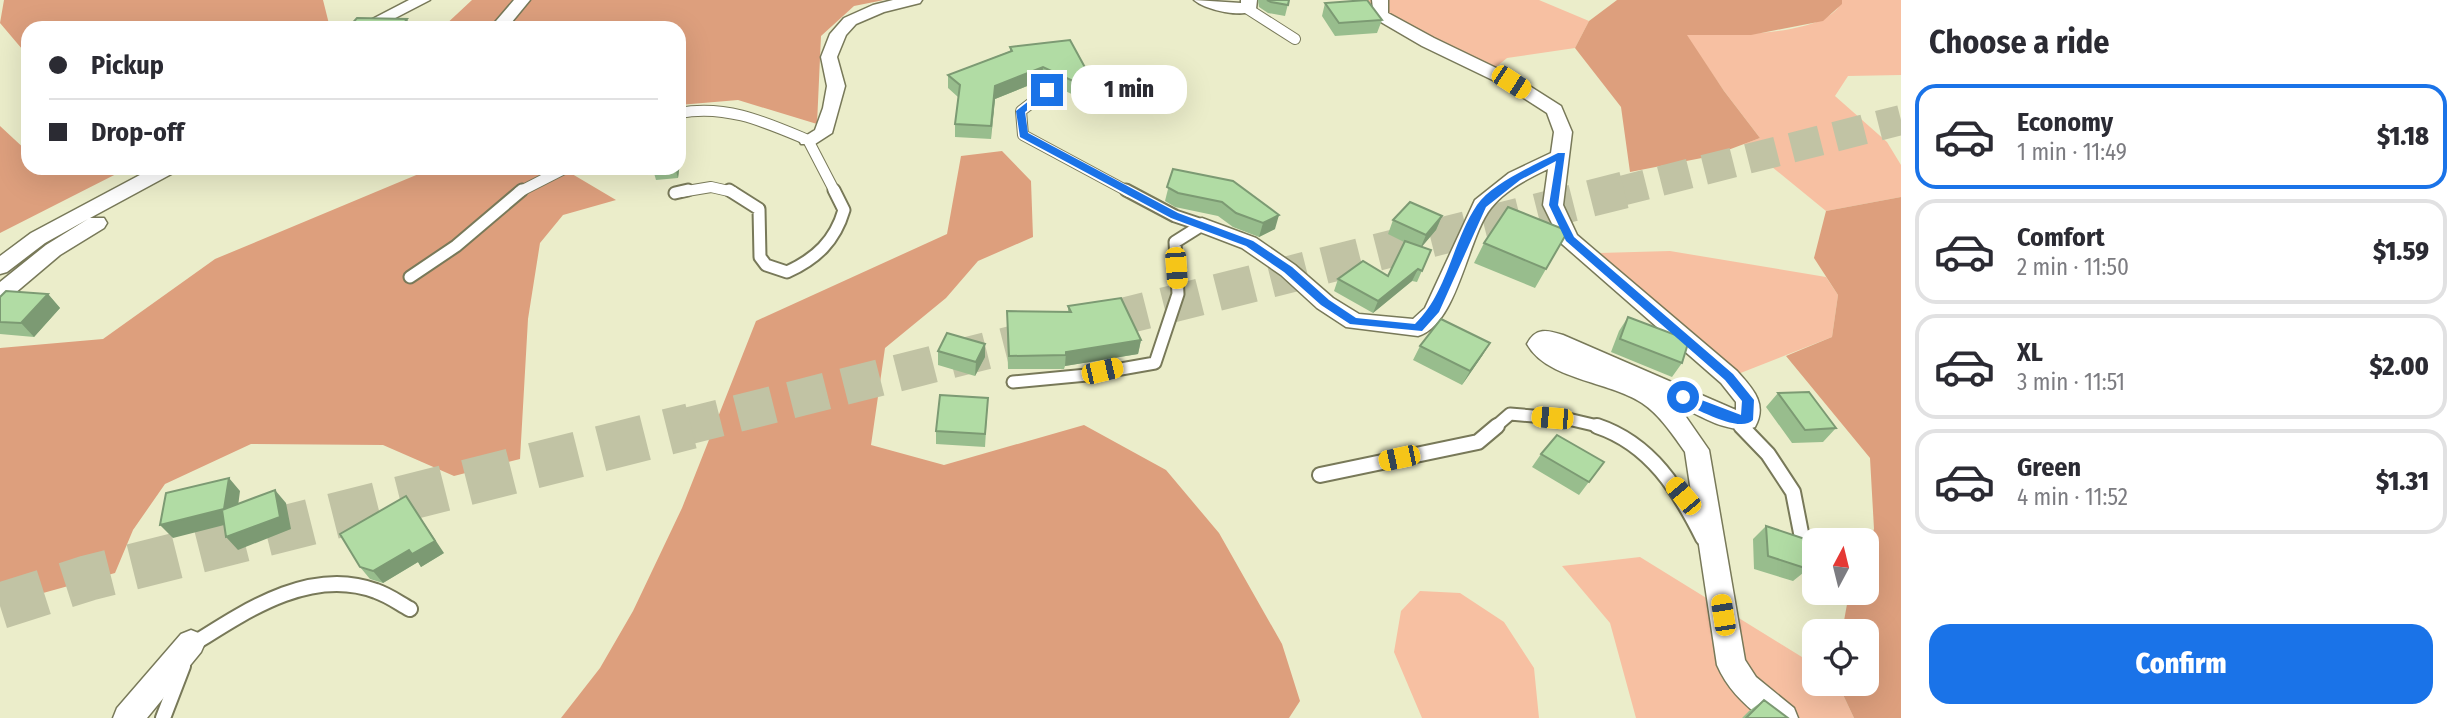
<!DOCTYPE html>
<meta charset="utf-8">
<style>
body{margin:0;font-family:"Fira Sans Condensed",sans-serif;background:#f2f2f3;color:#2b2b33;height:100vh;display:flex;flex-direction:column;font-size:26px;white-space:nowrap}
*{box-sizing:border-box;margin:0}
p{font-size:23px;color:#7c7c81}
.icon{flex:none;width:38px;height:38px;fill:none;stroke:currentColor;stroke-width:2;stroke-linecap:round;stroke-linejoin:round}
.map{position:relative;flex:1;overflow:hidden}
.drawer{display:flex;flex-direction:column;background:#fff;width:560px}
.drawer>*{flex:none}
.top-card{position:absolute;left:21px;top:21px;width:665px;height:154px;border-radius:21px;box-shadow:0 7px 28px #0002;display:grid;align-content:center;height:154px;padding:0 28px;background:#fff}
.needle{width:46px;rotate:7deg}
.tools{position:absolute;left:1802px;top:528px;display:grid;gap:14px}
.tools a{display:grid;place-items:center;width:77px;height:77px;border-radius:14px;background:#fff;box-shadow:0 7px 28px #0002;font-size:35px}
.end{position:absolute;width:32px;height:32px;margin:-16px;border:9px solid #1a73e8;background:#fff;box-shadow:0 0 0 4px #fff}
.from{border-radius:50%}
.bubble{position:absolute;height:49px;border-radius:21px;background:#fff;box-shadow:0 7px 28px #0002;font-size:23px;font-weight:800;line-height:49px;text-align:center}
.car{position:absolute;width:21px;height:42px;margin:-21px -10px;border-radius:9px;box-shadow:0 0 5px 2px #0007;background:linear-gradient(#f5c518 24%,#345 0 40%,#f5c518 0 76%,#345 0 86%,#f5c518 0)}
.top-card b{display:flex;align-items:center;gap:24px;height:66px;font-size:26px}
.top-card b+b{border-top:2px solid #e1e1e2}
.top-card i{width:18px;height:18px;background:#2b2b33}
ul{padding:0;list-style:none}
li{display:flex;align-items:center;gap:21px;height:105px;margin:0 14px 10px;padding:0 14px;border:4px solid #e1e1e2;border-radius:21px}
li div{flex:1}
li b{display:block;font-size:26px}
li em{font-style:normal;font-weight:800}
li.current{border-color:#1a73e8}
li>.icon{width:63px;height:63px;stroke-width:1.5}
h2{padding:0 28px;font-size:32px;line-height:84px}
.primary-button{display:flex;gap:14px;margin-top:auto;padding:14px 28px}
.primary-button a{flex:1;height:80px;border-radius:21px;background:#1a73e8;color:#fff;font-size:28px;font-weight:800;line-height:80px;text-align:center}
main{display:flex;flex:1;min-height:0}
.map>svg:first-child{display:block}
.green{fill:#f7c0a2}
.forest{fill:#dd9f7d}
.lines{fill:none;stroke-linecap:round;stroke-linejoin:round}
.highway-tunnel-far2{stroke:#c1c3a4;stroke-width:30;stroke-dasharray:30 15;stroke-linecap:butt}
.highway-tunnel-far1{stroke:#c1c3a4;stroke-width:37;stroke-dasharray:37 18;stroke-linecap:butt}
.highway-tunnel{stroke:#c1c3a4;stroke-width:46;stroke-dasharray:46 23;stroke-linecap:butt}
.lane-far2-casing{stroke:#787959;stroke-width:12}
.lane-far1-casing{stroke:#787959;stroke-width:15}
.lane-casing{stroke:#787959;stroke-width:18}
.street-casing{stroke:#787959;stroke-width:3}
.lane-far2{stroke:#fff;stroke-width:10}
.lane-far1{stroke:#fff;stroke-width:11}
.lane{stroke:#fff;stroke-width:14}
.street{fill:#fff;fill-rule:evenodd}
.wall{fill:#98bd8d}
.shaded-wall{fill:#7c9a73}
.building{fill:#b1dca4;stroke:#7c9a73;stroke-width:2}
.route{fill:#1a73e8}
</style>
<main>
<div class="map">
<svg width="1901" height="718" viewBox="0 0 1901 718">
<rect width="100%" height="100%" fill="#ebedca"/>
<path class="green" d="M 1366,0 L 1539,0 L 1589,21 L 1575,48 L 1507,58 L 1491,71 L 1414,39 L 1366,4 Z
M 1842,0 L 1901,0 L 1901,75 L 1848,76 L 1835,96 L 1887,142 L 1901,165 L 1901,197 L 1826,211 L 1744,144 L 1760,138 L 1724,91 L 1686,35 C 1719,35 1831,38 1842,0 Z
M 1670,251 L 1826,277 L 1838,295 L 1832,337 L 1738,374 L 1599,253 Z
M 1640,557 L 1815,665 L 1815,684 L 1838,684 L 1854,718 L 1636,718 L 1610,623 L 1562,566 Z
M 1420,591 L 1460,593 L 1504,622 L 1534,668 L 1539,718 L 1422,718 L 1394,652 L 1401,611 Z"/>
<path class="forest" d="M 4,0 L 323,0 L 330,28 L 28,28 L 28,56 L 0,23 Z
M 472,0 L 884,0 L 854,6 L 821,36 L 817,124 L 738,100 L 679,105 L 679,28 L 442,28 Z
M 1617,0 L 1842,0 L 1842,4 L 1823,21 L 1751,35 L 1687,35 L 1724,91 L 1760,138 L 1712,156 L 1630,172 L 1621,107 L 1575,48 L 1589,21 Z
M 0,126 L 28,152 L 28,168 L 128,168 L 0,233 Z
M 1002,151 L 1031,181 L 1033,237 L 978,261 L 946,298 L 885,348 L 871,445 L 944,465 L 1084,425 L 1166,470 L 1219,533 L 1282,644 L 1300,701 L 1289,718 L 561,718 L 600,668 L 633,611 L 682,508 L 756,321 L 947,234 L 961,156 Z
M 433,168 L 562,168 L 616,200 L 563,215 L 540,243 L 528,319 L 520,459 L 454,476 L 383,445 L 251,444 L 165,484 L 133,530 L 115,573 L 0,605 L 0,348 L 103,339 L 215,259 Z
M 1901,197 L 1901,718 L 1854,718 L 1838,684 L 1867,684 L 1867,632 L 1842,632 L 1849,593 L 1867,593 L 1867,543 L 1874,529 L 1870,458 L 1786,356 L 1832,337 L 1838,295 L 1814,258 L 1826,211 Z"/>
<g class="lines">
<path class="highway-tunnel-far2" d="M 1617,192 L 1901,120"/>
<path class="highway-tunnel-far1" d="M 684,427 L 1624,190"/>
<path class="highway-tunnel" d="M 0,606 L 88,578 L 691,426"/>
<g class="lane-far2-casing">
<path id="lane-far2" d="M 1248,9 L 1295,39
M 1047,91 L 1021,111 L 1023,135 L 1129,192
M 679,113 C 726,104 765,122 808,140 L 835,192
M 519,192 L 566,168
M 681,192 L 711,187 L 733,192"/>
</g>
<g class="lane-far1-casing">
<path id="lane-far1" d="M 729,190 L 759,209 L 760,257 L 766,265 L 787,272 C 816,259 835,241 844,210 L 834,190
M 1126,190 L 1175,216 L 1202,225
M 675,193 L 688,190
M 410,277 L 456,246 L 522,190
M 1013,382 L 1087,375 L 1155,363 L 1178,294 L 1175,242 L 1202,225
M 1735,420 L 1742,427
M 1495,427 L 1510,414 L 1568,419 L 1602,427"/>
</g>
<g class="lane-casing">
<path id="lane" d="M 1597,426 C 1651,444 1679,490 1703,538
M 1741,426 L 1768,454 L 1793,492 L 1803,543
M 1320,475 L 1478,442 L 1497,426
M 190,646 C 244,612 310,566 376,591 C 388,595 399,603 410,609
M 163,718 L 183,666"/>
</g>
<g class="street-casing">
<path id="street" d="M 409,0 L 430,0 L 376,28 L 355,28 Z
M 514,0 L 530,0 L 507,28 L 490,28 Z
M 893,0 L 922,0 L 920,3 L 884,12 L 856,24 L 846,35 L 837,57 L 845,86 L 832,133 L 815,144 L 801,144 L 799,140 L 815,130 L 823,108 L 827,86 L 821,57 L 830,34 L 844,18 L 873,5 Z
M 1194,0 L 1241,3 L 1241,0 L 1257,0 L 1256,9 C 1245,19 1205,10 1194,0 Z
M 1372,0 L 1388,0 L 1388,13 L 1434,38 L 1517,78 L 1561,106 L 1572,132 L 1563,205 L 1577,235 L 1737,371 C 1752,388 1768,403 1755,427 C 1728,436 1696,413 1672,402 L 1684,414 L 1709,450 L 1745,660 L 1756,677 L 1794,708 L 1798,718 L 1761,718 C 1742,702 1727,688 1717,665 L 1685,452 C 1673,435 1660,415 1642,403 C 1609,381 1547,380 1527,344 C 1536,327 1547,330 1563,335 L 1736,410 L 1736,402 L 1721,383 L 1562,244 L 1543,205 L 1548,169 C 1529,178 1505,190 1491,208 C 1467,238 1458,324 1418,336 L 1346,327 L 1317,308 L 1281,275 L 1242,248 L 1195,230 L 1192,225 L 1195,220 L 1202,218 L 1256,238 L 1295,265 L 1333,298 L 1359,314 L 1413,319 L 1425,308 L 1475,200 L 1509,173 L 1551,153 L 1554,132 L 1547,113 L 1505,86 L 1422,46 L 1374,18 Z
M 153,168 L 178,168 L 175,172 L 90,218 L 104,218 L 107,223 L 104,228 L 60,255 L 8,299 L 0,302 L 0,282 L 46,245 L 88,219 L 45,243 L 7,272 L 0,274 L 0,256 L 31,233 Z
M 191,630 L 201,634 L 205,643 L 201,652 L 147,718 L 113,718 L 117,708 L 181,634 Z"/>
</g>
<use href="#lane-far2" class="lane-far2"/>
<use href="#lane-far1" class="lane-far1"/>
<use href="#lane" class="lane"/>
<use href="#street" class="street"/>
</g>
<path class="wall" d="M 1258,0 L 1289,0 L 1285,16 L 1268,13 L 1259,7 Z
M 1325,3 L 1382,20 L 1377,33 L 1335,36 L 1322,16 Z
M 1010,47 L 1099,93 L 1097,106 L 1042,80 L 995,99 L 991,139 L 955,137 L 955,124 L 958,97 L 948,88 L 948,75 L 1010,51 Z
M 681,155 L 678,178 L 656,180 L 654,173 Z
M 1173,169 L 1275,229 L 1259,237 L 1233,227 L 1218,216 L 1175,207 L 1165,201 Z
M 1442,216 L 1436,230 L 1421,247 L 1431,250 L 1417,282 L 1412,281 L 1373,313 L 1334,291 L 1338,279 L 1388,276 L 1404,242 L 1388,234 L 1393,220 Z
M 1568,231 L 1535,288 L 1474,263 L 1484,243 Z
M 48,294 L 60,308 L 34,337 L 0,334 L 0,297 Z
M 1068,306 L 1141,340 L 1138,354 L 1065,366 L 1064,369 L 1008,369 L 1007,325 L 1007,311 L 1068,312 Z
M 1628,317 L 1682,363 L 1672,377 L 1611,352 L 1619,331 Z
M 1490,343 L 1482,356 L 1462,385 L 1413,360 L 1420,346 Z
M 938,351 L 985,357 L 975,376 L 938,365 Z
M 1778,393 L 1836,428 L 1823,442 L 1792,443 L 1766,407 Z
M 988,398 L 985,447 L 936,444 L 936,431 Z
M 1541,454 L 1604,462 L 1579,495 L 1532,467 Z
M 1766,526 L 1808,569 L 1793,581 L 1754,569 L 1753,539 Z
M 444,553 L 421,567 L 418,562 L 383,583 L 370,579 L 360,567 Z
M 1764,700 L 1788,718 L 1742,718 L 1749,711 Z"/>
<path class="shaded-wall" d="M 407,19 L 411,28 L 400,28 Z
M 1043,67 L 1042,80 L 995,99 L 991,139 L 995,86 Z
M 679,148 L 681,155 L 678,178 L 676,171 L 677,168 L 679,168 Z
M 1279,215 L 1275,229 L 1259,237 L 1263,223 Z
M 1442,216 L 1436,230 L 1420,249 L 1426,235 Z
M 1418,269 L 1412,281 L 1373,313 L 1378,301 Z
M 48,294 L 60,308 L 34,337 L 21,323 Z
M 1141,340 L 1138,354 L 1065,366 L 1066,352 Z
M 1490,343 L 1482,356 L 1462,385 L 1470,371 Z
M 985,344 L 985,357 L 975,376 L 976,362 Z
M 229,478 L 240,491 L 236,522 L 173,538 L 160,525 Z
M 275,490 L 286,503 L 291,529 L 238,550 L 226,537 Z
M 406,496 L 444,553 L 421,567 L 418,562 L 383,583 L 373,571 Z"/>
<path class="building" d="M 1267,0 L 1289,0 L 1288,5 L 1271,2 Z
M 1367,0 L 1382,20 L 1339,23 L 1325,3 Z
M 357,18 L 407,19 L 400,28 L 348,28 Z
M 1070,40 L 1099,93 L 1043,67 L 995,86 L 991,126 L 955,124 L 960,85 L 948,75 L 1012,51 L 1010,47 Z
M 655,168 L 677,168 L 676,171 L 654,173 Z
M 1173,169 L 1233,181 L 1279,215 L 1263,223 L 1236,213 L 1222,202 L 1178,193 L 1167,187 Z
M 1410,202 L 1442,216 L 1426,235 L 1393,220 Z
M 1508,207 L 1568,231 L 1546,269 L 1484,243 Z
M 1405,241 L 1431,250 L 1422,271 L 1418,269 L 1378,301 L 1338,279 L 1363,261 L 1388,276 Z
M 6,291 L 48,294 L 21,323 L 0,322 L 0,297 Z
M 1121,298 L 1141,340 L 1066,352 L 1066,355 L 1009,356 L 1007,311 L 1071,312 L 1068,306 Z
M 1628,317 L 1689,340 L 1682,363 L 1620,339 Z
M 1441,319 L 1490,343 L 1470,371 L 1420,346 Z
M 947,333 L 985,344 L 976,362 L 938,351 Z
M 1809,392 L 1836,428 L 1805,430 L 1778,393 Z
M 940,395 L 988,398 L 985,434 L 936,431 Z
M 1557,435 L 1604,462 L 1589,482 L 1541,454 Z
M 229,478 L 224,509 L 160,525 L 166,493 Z
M 275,490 L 280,517 L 226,537 L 222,510 Z
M 406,496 L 435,541 L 412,554 L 409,550 L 373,571 L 360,567 L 340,534 Z
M 1766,526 L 1805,539 L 1808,569 L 1768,556 Z
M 1764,700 L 1788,718 L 1746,718 Z"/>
<path class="route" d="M 1044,89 L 1052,90 L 1025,112 L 1028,133 L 1178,213 L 1253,241 L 1292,267 L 1329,300 L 1356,318 L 1415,324 C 1448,292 1452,242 1477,205 C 1492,183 1535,165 1558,153 L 1565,153 L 1558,205 L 1574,237 L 1733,374 L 1754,400 L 1753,420 C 1740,434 1695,408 1679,401 L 1679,394 L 1683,393 L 1741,415 L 1742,401 L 1725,380 L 1566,241 L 1549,205 L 1556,161 L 1520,180 L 1486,207 L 1439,312 L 1422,331 L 1350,324 L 1321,305 L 1284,272 L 1246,246 L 1171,218 L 1020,137 L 1016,111 Z"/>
</svg>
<div class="tools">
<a><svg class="needle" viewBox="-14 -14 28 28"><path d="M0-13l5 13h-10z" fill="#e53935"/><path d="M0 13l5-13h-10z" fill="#7c7c81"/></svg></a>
<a><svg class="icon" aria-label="locate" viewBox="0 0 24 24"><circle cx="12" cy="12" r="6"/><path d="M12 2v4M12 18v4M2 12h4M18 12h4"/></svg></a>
</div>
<i class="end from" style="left:1683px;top:397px"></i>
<i class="end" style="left:1047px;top:90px"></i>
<div class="bubble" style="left:1071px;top:65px;width:116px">1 min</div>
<i class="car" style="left:1511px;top:82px;rotate:123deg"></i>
<i class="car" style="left:1176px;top:268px;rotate:176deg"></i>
<i class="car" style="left:1102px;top:371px;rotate:77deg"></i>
<i class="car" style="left:1552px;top:418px;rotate:275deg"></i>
<i class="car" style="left:1399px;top:458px;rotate:258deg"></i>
<i class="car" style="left:1683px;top:496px;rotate:320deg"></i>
<i class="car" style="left:1723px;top:615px;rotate:351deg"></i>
<div class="top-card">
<b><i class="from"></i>Pickup</b>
<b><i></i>Drop-off</b>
</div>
</div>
<section class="drawer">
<h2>Choose a ride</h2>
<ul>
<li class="current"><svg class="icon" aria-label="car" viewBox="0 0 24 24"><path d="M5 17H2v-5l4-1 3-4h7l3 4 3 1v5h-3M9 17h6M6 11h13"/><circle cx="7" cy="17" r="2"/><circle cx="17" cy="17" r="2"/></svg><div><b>Economy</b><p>1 min · 11:49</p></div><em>$1.18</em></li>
<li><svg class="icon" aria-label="car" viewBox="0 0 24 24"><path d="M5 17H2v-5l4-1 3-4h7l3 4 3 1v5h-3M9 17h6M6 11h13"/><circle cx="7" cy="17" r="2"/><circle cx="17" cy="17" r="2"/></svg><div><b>Comfort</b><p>2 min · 11:50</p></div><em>$1.59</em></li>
<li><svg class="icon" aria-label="car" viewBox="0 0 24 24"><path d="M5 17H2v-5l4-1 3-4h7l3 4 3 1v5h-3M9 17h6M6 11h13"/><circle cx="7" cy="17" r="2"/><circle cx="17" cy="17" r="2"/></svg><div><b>XL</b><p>3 min · 11:51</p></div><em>$2.00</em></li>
<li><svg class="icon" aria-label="car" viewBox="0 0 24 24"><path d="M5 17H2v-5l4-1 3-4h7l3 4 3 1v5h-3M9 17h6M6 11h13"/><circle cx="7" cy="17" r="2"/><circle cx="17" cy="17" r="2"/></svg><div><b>Green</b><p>4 min · 11:52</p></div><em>$1.31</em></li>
</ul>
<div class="primary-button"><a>Confirm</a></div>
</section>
</main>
